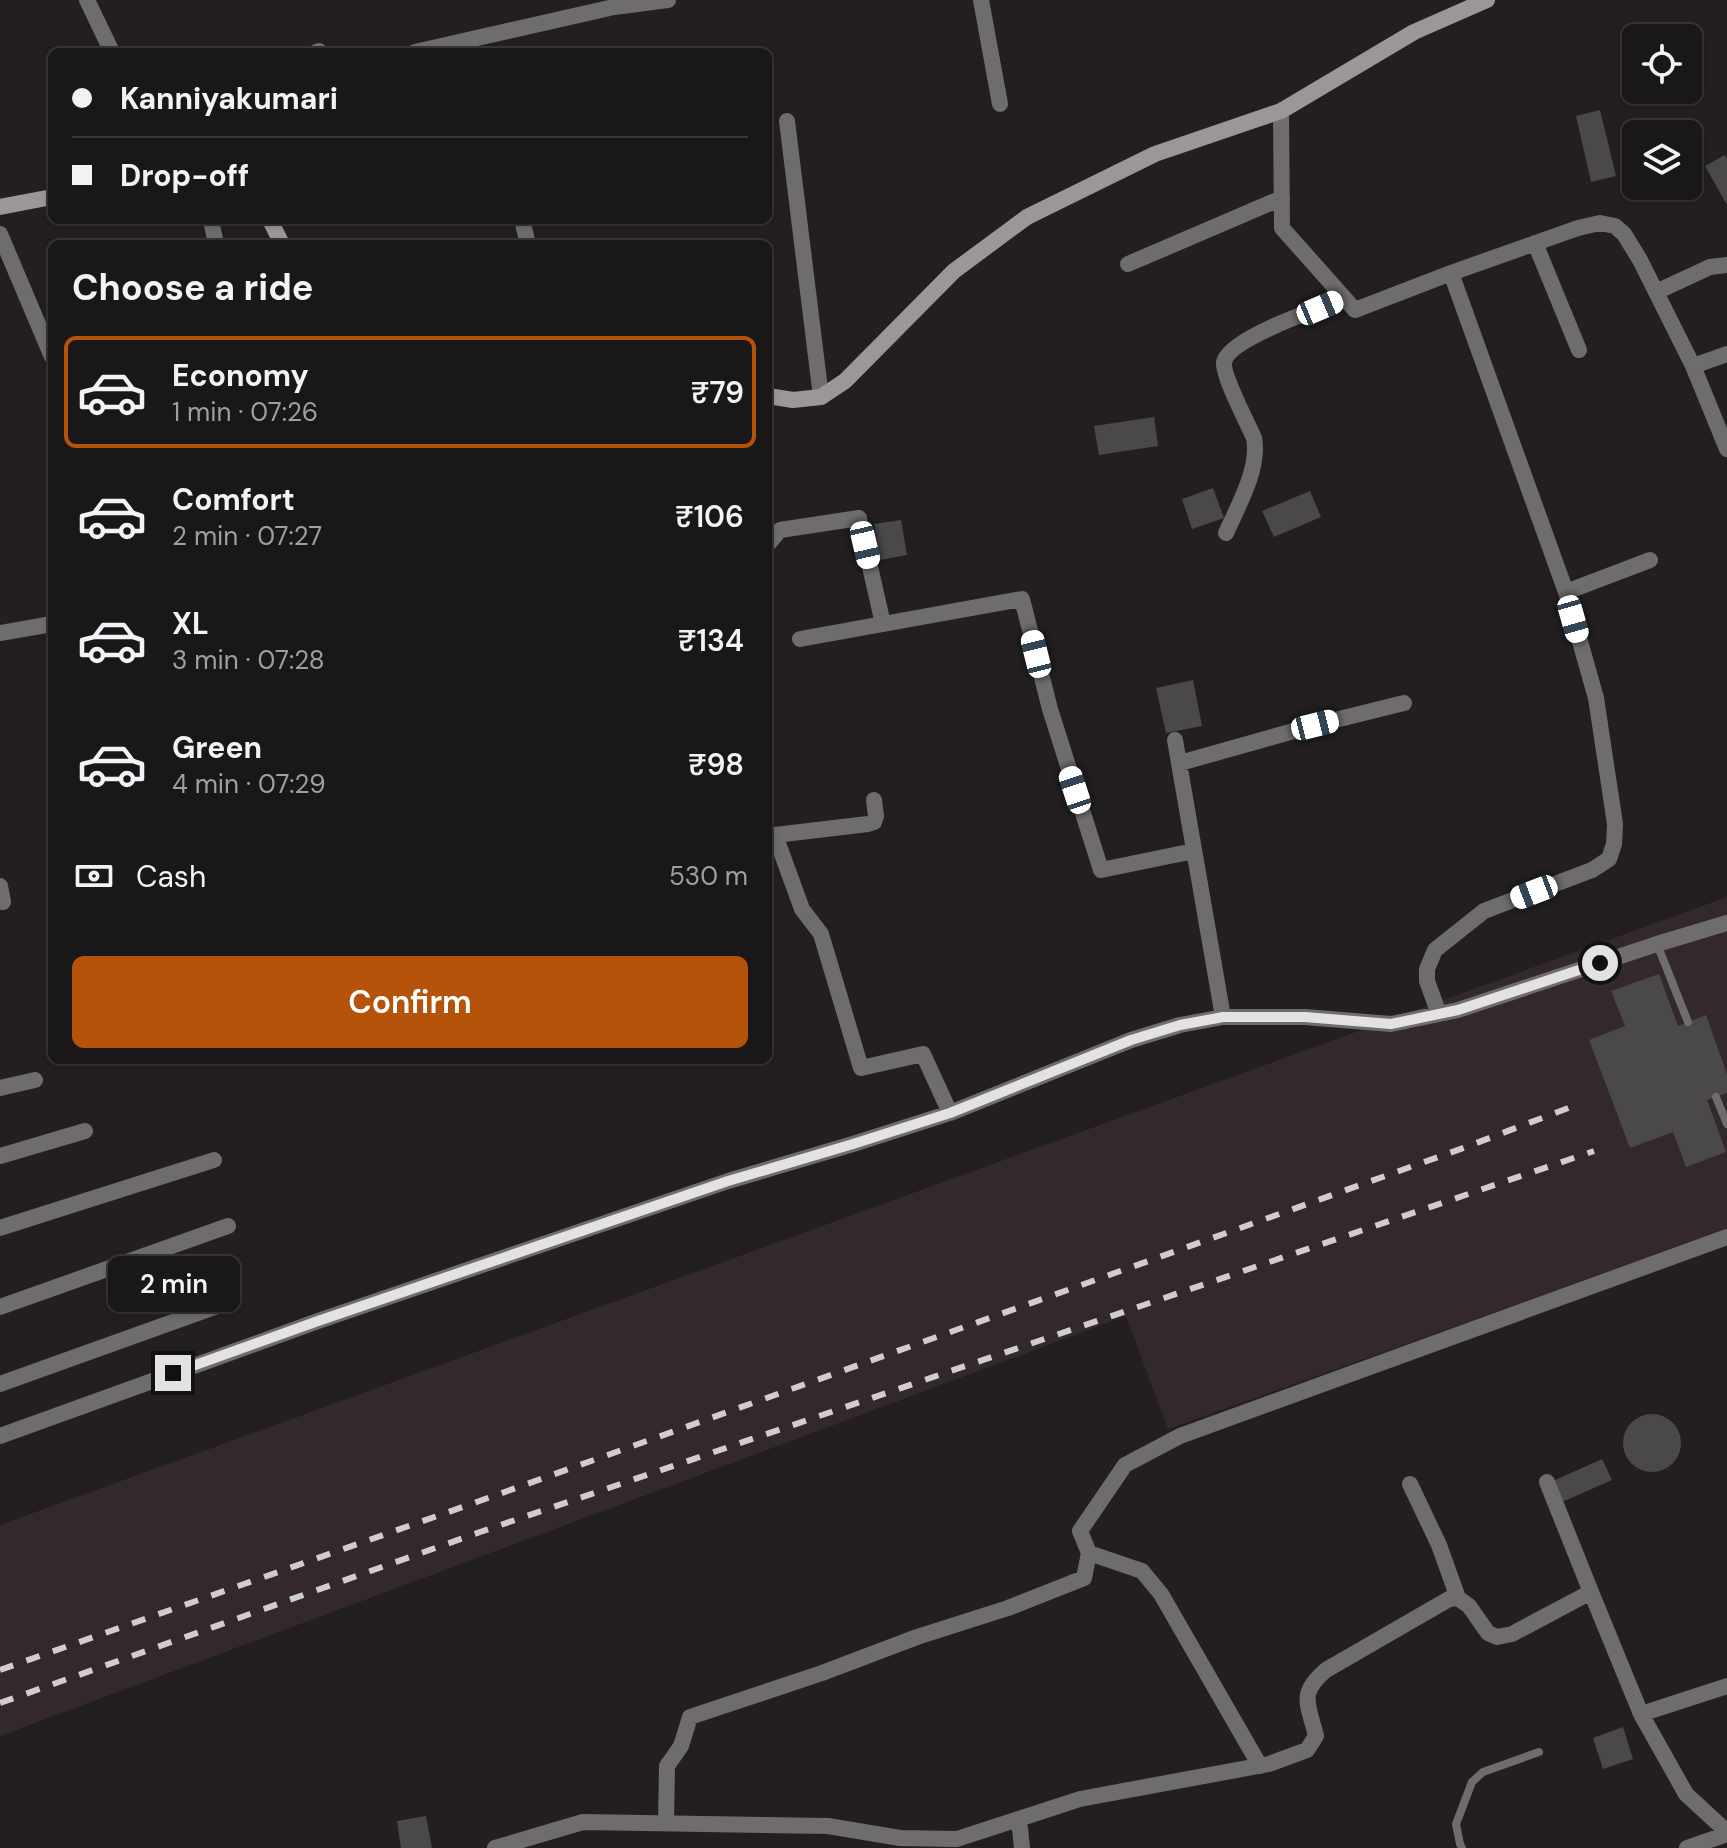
<!DOCTYPE html>
<meta charset="utf-8">
<style>
body{margin:0;font-family:"DM Sans",sans-serif;background:#272426;color:#f1f3f6;height:100vh;display:flex;flex-direction:column;font-size:30px;white-space:nowrap}
*{box-sizing:border-box;margin:0}
p{font-size:26px;color:#9f9fa2}
.icon{flex:none;width:44px;height:44px;fill:none;stroke:currentColor;stroke-width:2;stroke-linecap:round;stroke-linejoin:round}
.map{position:relative;flex:1;overflow:hidden}
.sheet{position:absolute;left:48px;top:240px;width:724px;height:824px;display:flex;flex-direction:column;background:#1a1719;border-radius:12px;box-shadow:0 2px 6px #0004,0 0 0 2px #383638}
.sheet>*{flex:none}
.top-card{position:absolute;left:48px;top:48px;width:724px;height:176px;border-radius:12px;box-shadow:0 2px 6px #0004,0 0 0 2px #383638;display:grid;align-content:center;height:176px;padding:0 24px;background:#1a1719}
.controls{position:absolute;left:1622px;top:24px;display:grid;gap:16px}
.controls a{display:grid;place-items:center;width:80px;height:80px;border-radius:12px;background:#1a1719;box-shadow:0 2px 6px #0004,0 0 0 2px #383638;font-size:40px}
.end{position:absolute;width:36px;height:36px;margin:-18px;border:10px solid #e4e1e2;background:#111;box-shadow:0 0 0 4px #111}
.from{border-radius:50%}
.bubble{position:absolute;height:56px;border-radius:12px;background:#1a1719;box-shadow:0 2px 6px #0004,0 0 0 2px #383638;font-size:26px;font-weight:600;line-height:56px;text-align:center}
.car{position:absolute;width:24px;height:48px;margin:-24px -12px;border-radius:10px;box-shadow:0 0 6px 2px #0007;background:linear-gradient(#fff 24%,#345 0 40%,#fff 0 76%,#345 0 86%,#fff 0)}
.top-card b{display:flex;align-items:center;gap:28px;height:76px;font-size:30px}
.top-card b+b{border-top:2px solid #383638}
.top-card i{width:20px;height:20px;background:#f1f3f6}
ul{padding:0;list-style:none}
li{display:flex;align-items:center;gap:24px;height:112px;margin:0 16px 12px;padding:0 8px;border:4px solid transparent;border-radius:12px}
li div{flex:1}
li b{display:block;font-size:30px}
li em{font-style:normal;font-weight:600}
li.on{border-color:#b45309}
li>.icon{width:72px;height:72px;stroke-width:1.5}
h2{padding:0 24px;font-size:36px;line-height:96px}
.pay{display:flex;align-items:center;gap:20px;height:88px;padding:0 24px;font-size:30px}
.pay p{margin-inline-start:auto}
.primary-button{display:flex;gap:16px;margin-top:auto;padding:16px 24px}
.primary-button a{flex:1;height:92px;border-radius:12px;background:#b45309;color:#fff;font-size:32px;font-weight:600;line-height:92px;text-align:center}
.map>svg:first-child{display:block}
.built{fill:#32282d}
.building{fill:#4a484b}
.lines{fill:none;stroke-linecap:round;stroke-linejoin:round}
.lane{stroke:#6e6c6c;stroke-width:8}
.street{stroke:#6e6c6c;stroke-width:16}
.secondary{stroke:#9b9797;stroke-width:16}
.rail{stroke:#d0cdce;stroke-width:6;stroke-dasharray:14 14;stroke-linecap:butt}
.route{stroke:#e4e1e2;stroke-width:10}
</style>
<div class="map">
<svg width="1727" height="1848" viewBox="0 0 1727 1848">
<rect width="100%" height="100%" fill="#231f21"/>
<path class="built" d="M 1727,897 L 1727,1230 L 1168,1429 L 1126,1316 L 0,1736 L 0,1525 Z"/>
<path class="building" d="M 1600,110 L 1616,176 L 1591,182 L 1576,116 Z
M 1725,155 L 1727,159 L 1727,205 L 1705,166 Z
M 1154,417 L 1158,446 L 1099,455 L 1094,426 Z
M 1213,488 L 1224,518 L 1192,529 L 1182,499 Z
M 1310,491 L 1321,517 L 1274,537 L 1262,511 Z
M 901,520 L 907,555 L 880,560 L 874,524 Z
M 1193,680 L 1202,726 L 1166,733 L 1156,688 Z
M 1659,974 L 1678,1026 L 1706,1015 L 1727,1074 L 1727,1093 L 1707,1100 L 1726,1152 L 1686,1167 L 1673,1132 L 1630,1148 L 1589,1040 L 1625,1026 L 1611,991 Z
M1623 1443a29 29 0 1 1 58 0a29 29 0 1 1-58 0Z
M 1602,1459 L 1612,1480 L 1562,1502 L 1553,1481 Z
M 1623,1727 L 1633,1759 L 1603,1769 L 1593,1738 Z
M 426,1816 L 432,1848 L 401,1848 L 397,1821 Z"/>
<g class="lines">
<path class="lane" d="M 1657,944 L 1688,1022
M 1716,1097 L 1727,1124
M 1462,1848 L 1460,1844 L 1456,1824 L 1472,1782 L 1483,1772 L 1539,1752"/>
<path class="street" d="M 87,0 L 112,52
M 981,0 L 1000,104
M 316,52 L 319,51
M 415,52 L 614,7 L 668,0
M 1281,111 L 1282,228 L 1355,310 L 1451,273 L 1578,228 L 1600,223 L 1615,226 L 1624,234 L 1640,260 L 1693,366 L 1727,449
M 787,121 L 821,397
M 211,220 L 216,244
M 522,220 L 528,244
M 0,234 L 52,357
M 1535,243 L 1579,350
M 1128,264 L 1282,198
M 1451,273 L 1566,592 L 1650,560
M 1656,292 L 1710,267 L 1727,265
M 1693,366 L 1727,354
M 1226,533 C 1238,506 1260,468 1254,438 C 1248,424 1222,375 1224,362 C 1229,338 1320,308 1344,298
M 768,544 L 780,530 L 859,518 L 883,624
M 0,633 L 52,624
M 800,639 L 1022,599 L 1050,709 L 1101,870 L 1194,851
M 1175,740 L 1223,1017
M 1180,763 L 1315,725 L 1404,703
M 775,835 L 868,824 L 874,822 L 876,816 L 874,800
M 768,838 L 775,835 L 802,909 L 821,934 L 861,1068 L 923,1054 L 950,1113
M 0,886 L 3,902
M 1439,1014 L 1427,981 L 1427,969 L 1435,950 L 1484,911 L 1592,870 L 1609,859 L 1614,844 L 1615,824 L 1596,698 L 1566,592
M 0,1088 L 35,1080
M 0,1156 L 85,1131
M 0,1228 L 214,1160
M 0,1307 L 228,1226
M 0,1384 L 223,1304
M 0,1436 L 318,1321 L 728,1181 L 853,1144 L 950,1113 L 1131,1040 L 1180,1025 L 1223,1017 L 1305,1017 L 1391,1024 L 1458,1010 L 1657,944 L 1727,923
M 1547,1482 L 1591,1592
M 1410,1484 L 1439,1545 L 1458,1598
M 1089,1553 L 1142,1571 L 1161,1594 L 1260,1766
M 1641,1714 L 1727,1686
M 1019,1819 L 1022,1848
M 666,1823 L 667,1766 L 681,1746 L 690,1717 L 822,1673 L 917,1637 L 1008,1608 L 1084,1578 L 1089,1553 L 1080,1531 L 1125,1465 L 1180,1436 L 1727,1237
M 495,1848 L 583,1822 L 828,1826 L 900,1838 L 957,1839 L 1080,1799 L 1269,1764 L 1307,1750 L 1316,1736 C 1308,1703 1298,1694 1326,1670 L 1449,1599 L 1458,1598 L 1469,1606 L 1488,1633 L 1497,1637 L 1512,1634 L 1591,1592 L 1641,1714 L 1686,1794 L 1727,1832
M 1687,1848 L 1727,1834"/>
<path class="secondary" d="M 0,207 L 52,197
M 270,220 L 282,244
M 768,396 L 793,400 L 821,397 L 845,381 L 954,271 L 1027,217 L 1155,154 L 1281,111 L 1414,32 L 1487,0"/>
<path class="rail" d="M 0,1670 L 474,1503 L 1466,1147 L 1576,1105
M 0,1703 L 483,1531 L 1594,1151"/>
</g>
<g class="lines">
<path class="route" d="M 173,1373 L 318,1321 L 728,1181 L 853,1144 L 950,1113 L 1131,1040 L 1180,1025 L 1223,1017 L 1305,1017 L 1391,1024 L 1458,1010 L 1600,963"/>
</g>
</svg>
<div class="controls">
<a><svg class="icon" aria-label="locate" viewBox="0 0 24 24"><circle cx="12" cy="12" r="6"/><path d="M12 2v4M12 18v4M2 12h4M18 12h4"/></svg></a>
<a><svg class="icon" aria-label="layers" viewBox="0 0 24 24"><path d="M12 4l9 5-9 5-9-5zM3 14l9 5 9-5"/></svg></a>
</div>
<i class="end from" style="left:1600px;top:963px"></i>
<i class="end" style="left:173px;top:1373px"></i>
<div class="bubble" style="left:108px;top:1256px;width:132px">2 min</div>
<i class="car" style="left:1320px;top:308px;rotate:67deg"></i>
<i class="car" style="left:865px;top:545px;rotate:167deg"></i>
<i class="car" style="left:1573px;top:619px;rotate:164deg"></i>
<i class="car" style="left:1036px;top:654px;rotate:346deg"></i>
<i class="car" style="left:1315px;top:725px;rotate:76deg"></i>
<i class="car" style="left:1075px;top:790px;rotate:342deg"></i>
<i class="car" style="left:1534px;top:892px;rotate:249deg"></i>
<div class="top-card">
<b><i class="from"></i>Kanniyakumari</b>
<b><i></i>Drop-off</b>
</div>
<section class="sheet">
<h2>Choose a ride</h2>
<ul>
<li class="on"><svg class="icon" aria-label="car" viewBox="0 0 24 24"><path d="M5 17H2v-5l4-1 3-4h7l3 4 3 1v5h-3M9 17h6M6 11h13"/><circle cx="7" cy="17" r="2"/><circle cx="17" cy="17" r="2"/></svg><div><b>Economy</b><p>1 min · 07:26</p></div><em>₹79</em></li>
<li><svg class="icon" aria-label="car" viewBox="0 0 24 24"><path d="M5 17H2v-5l4-1 3-4h7l3 4 3 1v5h-3M9 17h6M6 11h13"/><circle cx="7" cy="17" r="2"/><circle cx="17" cy="17" r="2"/></svg><div><b>Comfort</b><p>2 min · 07:27</p></div><em>₹106</em></li>
<li><svg class="icon" aria-label="car" viewBox="0 0 24 24"><path d="M5 17H2v-5l4-1 3-4h7l3 4 3 1v5h-3M9 17h6M6 11h13"/><circle cx="7" cy="17" r="2"/><circle cx="17" cy="17" r="2"/></svg><div><b>XL</b><p>3 min · 07:28</p></div><em>₹134</em></li>
<li><svg class="icon" aria-label="car" viewBox="0 0 24 24"><path d="M5 17H2v-5l4-1 3-4h7l3 4 3 1v5h-3M9 17h6M6 11h13"/><circle cx="7" cy="17" r="2"/><circle cx="17" cy="17" r="2"/></svg><div><b>Green</b><p>4 min · 07:29</p></div><em>₹98</em></li>
</ul>
<div class="pay"><svg class="icon" aria-label="cash" viewBox="0 0 24 24"><path d="M3 7h18v10H3z"/><circle cx="12" cy="12" r="2"/></svg>Cash<p>530 m</p></div>
<div class="primary-button"><a>Confirm</a></div>
</section>
</div>
